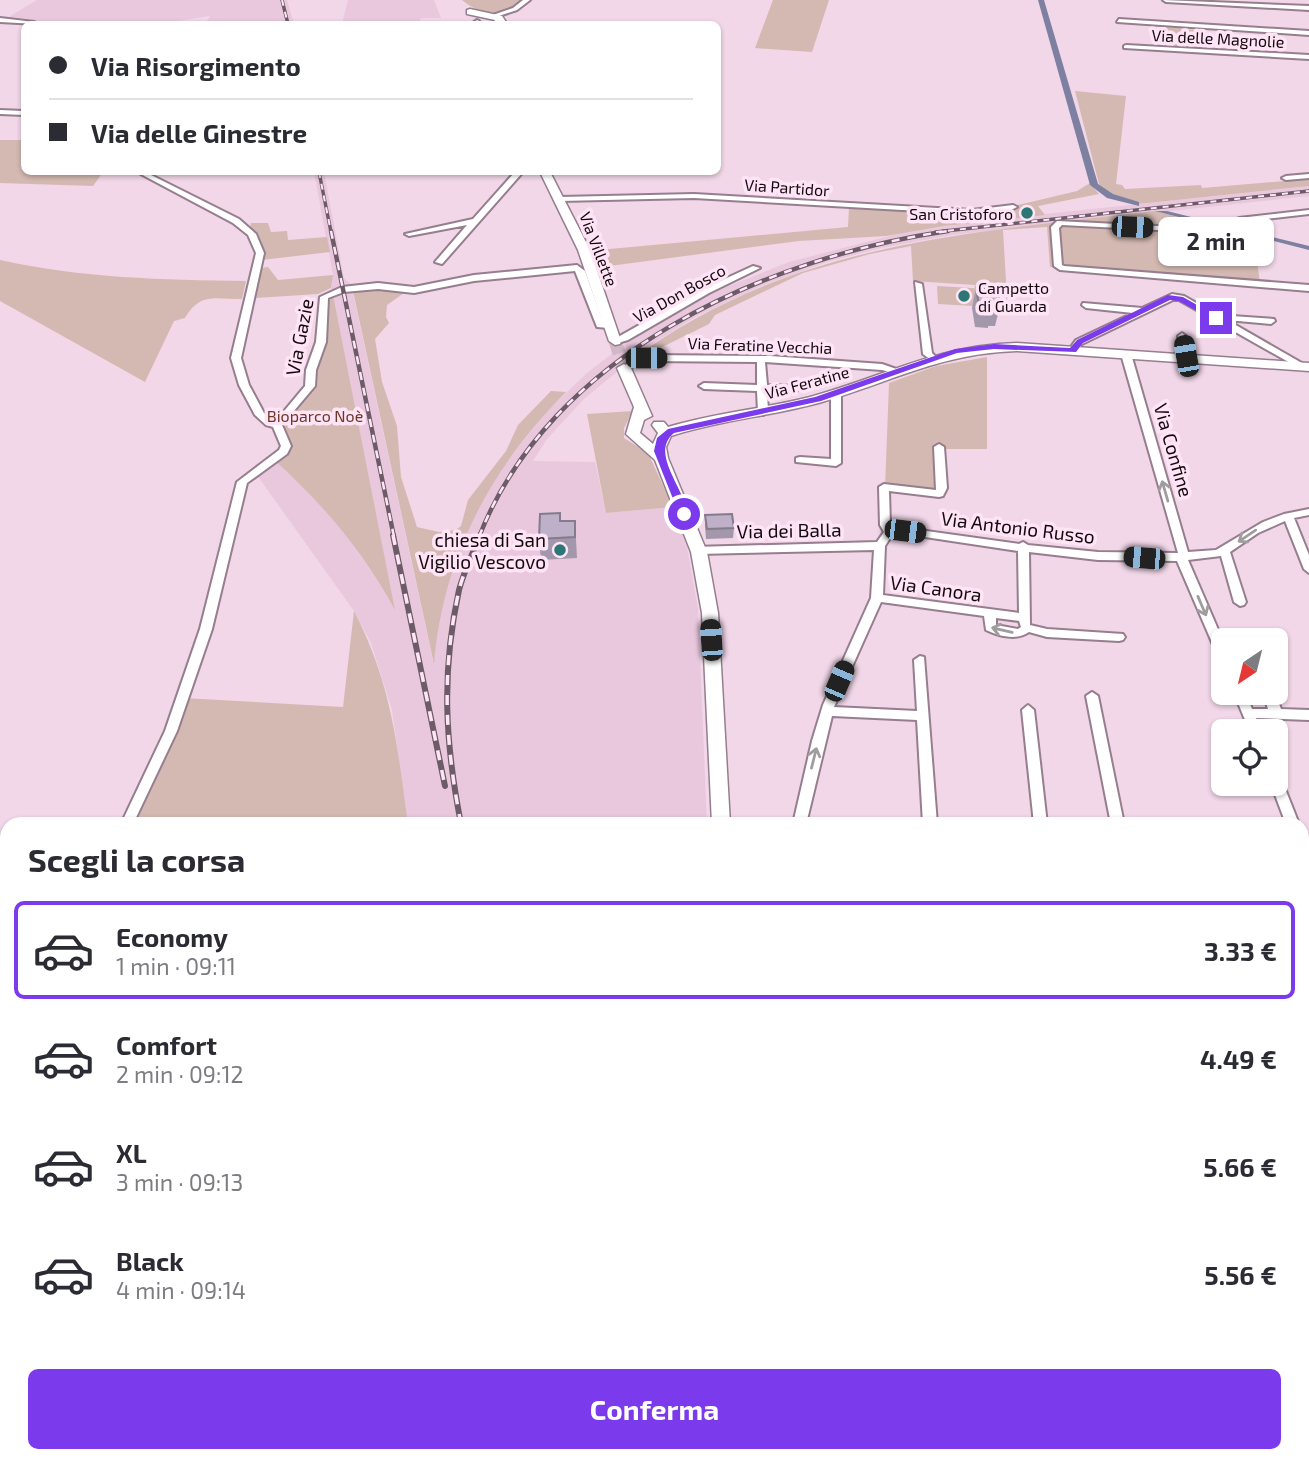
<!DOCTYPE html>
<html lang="it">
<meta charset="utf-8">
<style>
body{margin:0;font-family:"Exo 2",sans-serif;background:#f2f2f3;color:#2b2b33;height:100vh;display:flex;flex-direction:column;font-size:26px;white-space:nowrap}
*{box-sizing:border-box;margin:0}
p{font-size:23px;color:#7c7c81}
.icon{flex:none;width:38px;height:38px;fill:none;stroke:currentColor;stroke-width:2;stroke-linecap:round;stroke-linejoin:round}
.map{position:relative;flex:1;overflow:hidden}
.details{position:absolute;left:0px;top:817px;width:1309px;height:646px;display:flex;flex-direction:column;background:#fff;border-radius:21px 21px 0 0;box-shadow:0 2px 5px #0004}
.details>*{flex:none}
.banner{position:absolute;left:21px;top:21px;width:700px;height:154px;border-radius:10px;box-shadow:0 2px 5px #0004;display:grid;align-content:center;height:154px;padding:0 28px;background:#fff}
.needle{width:46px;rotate:215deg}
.buttons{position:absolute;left:1211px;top:628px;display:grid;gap:14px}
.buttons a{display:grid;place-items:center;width:77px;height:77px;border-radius:10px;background:#fff;box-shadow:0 2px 5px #0004;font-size:35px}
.end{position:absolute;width:32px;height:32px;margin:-16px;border:9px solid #7c3aed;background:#fff;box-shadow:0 0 0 4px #fff}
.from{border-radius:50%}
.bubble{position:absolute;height:49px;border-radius:10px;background:#fff;box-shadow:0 2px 5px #0004;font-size:23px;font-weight:700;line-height:49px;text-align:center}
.car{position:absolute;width:21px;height:42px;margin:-21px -10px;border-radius:9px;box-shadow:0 0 5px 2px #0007;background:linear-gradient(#222 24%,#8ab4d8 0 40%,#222 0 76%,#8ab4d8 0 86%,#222 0)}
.banner b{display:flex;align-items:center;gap:24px;height:66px;font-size:26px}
.banner b+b{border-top:2px solid #e1e1e2}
.banner i{width:18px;height:18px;background:#2b2b33}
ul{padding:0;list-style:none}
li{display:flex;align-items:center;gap:21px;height:98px;margin:0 14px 10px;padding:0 14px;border:4px solid transparent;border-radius:10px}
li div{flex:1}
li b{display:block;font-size:26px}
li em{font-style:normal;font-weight:700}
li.current{border-color:#7c3aed}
li>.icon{width:63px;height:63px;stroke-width:1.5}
h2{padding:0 28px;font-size:32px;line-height:84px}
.primary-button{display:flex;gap:14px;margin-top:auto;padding:14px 28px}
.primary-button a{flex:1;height:80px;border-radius:10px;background:#7c3aed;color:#fff;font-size:28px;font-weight:700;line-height:80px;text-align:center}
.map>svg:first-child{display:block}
.built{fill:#e9c8de}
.green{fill:#d4b9b2}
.water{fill:#7d80a1}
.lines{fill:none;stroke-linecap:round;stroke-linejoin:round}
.canal{fill:#7d80a1;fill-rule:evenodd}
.secondary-tunnel{stroke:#d0b8c8;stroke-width:13;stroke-dasharray:13 7;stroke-linecap:butt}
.street-casing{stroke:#967e8e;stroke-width:4}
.secondary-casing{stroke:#967e8e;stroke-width:3}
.street{fill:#fff;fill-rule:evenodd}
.secondary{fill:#fff;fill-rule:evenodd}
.rail-far3-casing{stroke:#6c5c67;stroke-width:3.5}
.rail-far2-casing{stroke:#6c5c67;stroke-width:4.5}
.rail-far1-casing{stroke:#6c5c67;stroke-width:6}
.rail-casing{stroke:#6c5c67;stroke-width:7}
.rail-far3{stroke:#ffe4f6;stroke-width:2;stroke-dasharray:6;stroke-linecap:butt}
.rail-far2{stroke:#ffe4f6;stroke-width:2.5;stroke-dasharray:8;stroke-linecap:butt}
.rail-far1{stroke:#ffe4f6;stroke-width:3.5;stroke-dasharray:10;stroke-linecap:butt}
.rail{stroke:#ffe4f6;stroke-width:4.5;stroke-dasharray:14;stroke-linecap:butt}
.wall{fill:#a397ac}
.building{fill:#bdb0c8;stroke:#847b8c;stroke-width:2}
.oneway{stroke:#a19d9f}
.route{fill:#7c3aed}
.poi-dot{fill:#2c7675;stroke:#ffe4f6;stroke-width:2.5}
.labels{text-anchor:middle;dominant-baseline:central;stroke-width:7;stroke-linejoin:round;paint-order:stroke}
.far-street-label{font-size:16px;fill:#130a10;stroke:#ffe4f6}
.far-poi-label{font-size:16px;fill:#130a10;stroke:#ffe4f6;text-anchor:end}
.far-park-label{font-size:16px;fill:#6d3728;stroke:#ffe4f6}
.street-label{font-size:19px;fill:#130a10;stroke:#ffe4f6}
.poi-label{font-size:19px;fill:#130a10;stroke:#ffe4f6;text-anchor:end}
</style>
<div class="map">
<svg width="1309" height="1462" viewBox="0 0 1309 1462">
<rect width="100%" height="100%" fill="#f1d7e8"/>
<path class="built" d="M 37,0 L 287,0 L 294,24 L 205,24 L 210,16 L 159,24 L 57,24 L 7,18 Z
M 348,0 L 434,0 L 441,18 L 421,18 L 418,24 L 342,24 Z
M 314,172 L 324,172 L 344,278 L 351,284 L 433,661 L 440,612 L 459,550 L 471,522 L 501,469 L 546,412 L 587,373 L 622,346 L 682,308 L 721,289 L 789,262 L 901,233 L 997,219 L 1309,186 L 1309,196 L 952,235 L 881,248 L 827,262 L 761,286 L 697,316 L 649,346 L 585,398 L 547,439 L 533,461 L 595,462 L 606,513 L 673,507 L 687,547 L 698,609 L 707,824 L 408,824 L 392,710 L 371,643 L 354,611 L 254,471 L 274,460 L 320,503 L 343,528 L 376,574 L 394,607 L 331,288 L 333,275 Z
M 0,1130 L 7,1131 L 8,1456 L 4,1462 L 0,1462 Z
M 1302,1386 L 1309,1388 L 1309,1462 L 1069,1462 L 1069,1456 L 1302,1456 Z
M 31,1456 L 232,1456 L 229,1462 L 36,1462 Z
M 519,1456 L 618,1456 L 620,1462 L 520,1462 Z"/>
<path class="green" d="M 462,0 L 522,0 C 502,17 481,16 462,0 Z
M 773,0 L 829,0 L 812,52 L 755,48 Z
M 1161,26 L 1194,30 L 1199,47 L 1166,47 Z
M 1075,91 L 1126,96 L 1116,184 L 1122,185 L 1125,189 L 1201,185 L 1202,188 L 1309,179 L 1309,186 L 1138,204 C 1124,200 1106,198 1099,184 Z
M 0,140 L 24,140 L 24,172 L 103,172 L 93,186 L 0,183 Z
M 1090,183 L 1099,194 L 1038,206 L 1045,215 L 945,226 L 886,236 L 799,241 L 594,268 L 588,251 L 848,227 L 849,207 L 955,213 L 1010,207 L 1077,191 Z
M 1155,211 L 1253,236 L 1260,282 L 1050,267 L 1047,227 L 1003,230 L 1008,315 L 1005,287 L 913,281 L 911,246 L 870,254 L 803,273 L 715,315 L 709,324 L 654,351 L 632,370 L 628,362 C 790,242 963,234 1155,211 Z
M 251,223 L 268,223 L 271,232 L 287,231 L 288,240 L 327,237 L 330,252 L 262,260 L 261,244 L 250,228 Z
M 0,260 C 82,278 162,280 246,281 L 242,299 C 215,299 200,292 185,318 L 174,321 L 145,382 L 0,301 Z
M 268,267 L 278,280 L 333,275 L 331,288 L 318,294 L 255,298 L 260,268 Z
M 937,286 L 989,289 L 991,307 L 938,304 Z
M 380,288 L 404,293 L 387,305 L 386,317 L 389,323 L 375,339 L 382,382 L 397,426 L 401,477 L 417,527 L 439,532 L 456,530 L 461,526 L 468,500 L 506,451 L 518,425 L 551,391 L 566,392 C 491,467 443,557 434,664 L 353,291 Z
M 333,295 L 395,610 C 363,551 324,505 274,460 L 283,455 L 280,426 L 314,377 L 327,322 L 328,299 Z
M 987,357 L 987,449 L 941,449 L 943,498 L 885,488 L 889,383 L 936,366 Z
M 633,411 L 624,428 L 624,438 L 648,453 L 673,507 L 606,513 L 587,414 Z
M 354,611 C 392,685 397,744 408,824 L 131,824 L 151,783 L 183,698 L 343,707 Z
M 0,1061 L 7,1063 L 7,1131 L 0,1130 Z"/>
<path class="water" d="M 1155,211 L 1167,211 L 1309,246 L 1309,250 Z"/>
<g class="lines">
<path class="canal" d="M 1038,0 L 1044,0 L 1098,184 L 1113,194 L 1139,202 L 1139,206 L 1107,198 L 1090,185 Z"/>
<path class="secondary-tunnel" d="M 615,341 L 624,368"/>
<g class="street-casing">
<path id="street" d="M 523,0 L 530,0 L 517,10 L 493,18 L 490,16 L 513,8 Z
M 1163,0 L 1309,6 L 1309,10 L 1166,2 Z
M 0,18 L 34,22 L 37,24 L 0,22 Z
M 1119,19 L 1309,31 L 1309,35 L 1117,22 Z
M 477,20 L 479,21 L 481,24 L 475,24 L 474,22 Z
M 1126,45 L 1309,55 L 1309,59 L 1124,48 L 1124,46 Z
M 0,110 L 24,111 L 24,115 L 0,114 Z
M 137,172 L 145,172 L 239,219 L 256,234 L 264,253 L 241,358 L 249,385 L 264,413 L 275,422 L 305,386 L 306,370 L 316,342 L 320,297 L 342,287 L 378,283 L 414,287 L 474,275 L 577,265 L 585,271 L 603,322 L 613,325 L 609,328 L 597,327 L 575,271 L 474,281 L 414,293 L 378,289 L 344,292 L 328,298 L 326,342 L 316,370 L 315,386 L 282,425 L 291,446 L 287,454 L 247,483 L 212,629 L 177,731 L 133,824 L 121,824 L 165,731 L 200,629 L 237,482 L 279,450 L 281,446 L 273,427 L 266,425 L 255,415 L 239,385 L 231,358 L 256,253 L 248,235 L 233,223 Z
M 515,172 L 523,172 L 442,264 L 435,262 L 467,225 L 409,236 L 405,234 L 473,219 Z
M 1309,174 L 1309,178 L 1286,180 L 1282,178 L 1286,176 Z
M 694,194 L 972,210 L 1013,205 L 1017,207 L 1013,209 L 972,214 L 694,198 L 560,201 L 556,199 L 560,197 Z
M 1309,210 L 1309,214 L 1239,222 L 1235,220 L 1239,218 Z
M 1057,221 L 1177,227 L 1216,232 L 1220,234 L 1216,236 L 1177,231 L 1062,225 L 1059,228 L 1062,265 L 1064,266 L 1309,285 L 1309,291 L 1060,270 L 1054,266 L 1051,227 Z
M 753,266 L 760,268 L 709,293 L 628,340 L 615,344 L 611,341 L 703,289 Z
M 915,282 L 922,284 L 932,353 L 936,357 L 931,360 L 923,354 Z
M 1172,294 L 1184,296 L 1217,315 L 1274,319 L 1275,321 L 1271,324 L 1227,320 L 1307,366 L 1305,368 L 1299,368 L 1179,300 L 1173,300 L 1082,344 L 1076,353 L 1073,354 L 1068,351 L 1076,340 L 1133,313 L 1086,308 L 1082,305 L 1083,303 L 1142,308 Z
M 1182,333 L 1186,336 L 1191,358 L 1186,361 L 1181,358 L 1178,336 Z
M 1126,351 L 1131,354 L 1188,552 L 1216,550 L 1263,522 L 1284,514 L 1309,509 L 1309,515 L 1294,518 L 1309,555 L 1309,573 L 1304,569 L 1285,521 L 1258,533 L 1230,552 L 1246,602 L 1244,605 L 1240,606 L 1234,602 L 1221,556 L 1188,560 L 1223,641 L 1223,658 L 1217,654 L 1177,561 L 1098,560 L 1029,552 L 1030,625 L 1047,629 L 1123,634 L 1125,637 L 1123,640 L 1119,641 L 1047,637 L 1029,632 C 1017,641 998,636 986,630 L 984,616 L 881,602 L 834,707 L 917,711 L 914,660 L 920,656 L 924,657 L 937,824 L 923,824 L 917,720 L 832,716 L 806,824 L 793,824 L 812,741 L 823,705 L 871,598 L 874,550 L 698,554 L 694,553 L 693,550 L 694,547 L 877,542 L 884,532 L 880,525 L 879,487 L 884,484 L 936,490 L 934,447 L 939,444 L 944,447 L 947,488 L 943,496 L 939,497 L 889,491 L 890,525 L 892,528 L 905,528 L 1019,544 L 1023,542 L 1028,545 L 1098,552 L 1178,553 L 1121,354 ZM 905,534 L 1018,551 L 1019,613 L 883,595 L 885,546 L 892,535 ZM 996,618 L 1019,621 L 1021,627 L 1018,629 L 996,625 Z
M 646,355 L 770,356 L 882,364 L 902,371 L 897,374 L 882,370 L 765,362 L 767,385 L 795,386 L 800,389 L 795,392 L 767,391 L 768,412 L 763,415 L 758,412 L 757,391 L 704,389 L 699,386 L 704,383 L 757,385 L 757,362 L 647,361 L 627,370 L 621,370 L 619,368 Z
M 836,390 L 841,393 L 841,463 L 836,466 L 796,462 L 796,458 L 800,457 L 831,459 L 831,393 Z
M 1092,692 L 1098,696 L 1124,824 L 1111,824 L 1086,696 Z
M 1234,693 L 1246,693 L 1252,709 L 1268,709 L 1263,693 L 1275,693 L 1281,709 L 1309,710 L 1309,720 L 1256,718 L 1262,732 L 1250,732 Z
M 1028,705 L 1034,710 L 1047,824 L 1034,824 L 1022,710 Z
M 1276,776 L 1280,777 L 1282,781 L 1299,824 L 1286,824 L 1271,784 L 1276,784 Z
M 1302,842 L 1307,843 L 1309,848 L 1308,867 L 1302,862 Z
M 7,1026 L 7,1046 L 0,1051 L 0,1031 Z
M 0,1053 L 7,1056 L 7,1070 L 0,1067 Z
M 1302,1120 L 1309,1121 L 1309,1137 L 1302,1136 Z
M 205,1456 L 224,1456 L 222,1462 L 203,1462 Z"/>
</g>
<g class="secondary-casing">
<path id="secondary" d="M 470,9 L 502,16 L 506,22 L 493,24 L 495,20 L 467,14 L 467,10 Z
M 540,172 L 550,172 L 590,250 L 621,341 L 620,344 L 615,345 L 609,341 L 578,250 Z
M 1017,343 L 1309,363 L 1309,371 L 1017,351 C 942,353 891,382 822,402 C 772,416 720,420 671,436 L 666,447 L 668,458 L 707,552 L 718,613 L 730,824 L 712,824 L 702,613 L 691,552 L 655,460 L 626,434 L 634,407 L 617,368 L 624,364 L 631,368 L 652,416 L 644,420 L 640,433 L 653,444 L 658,433 L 652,425 L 654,422 L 664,422 L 668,427 C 714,413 763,409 810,397 C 883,377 938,345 1017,343 Z
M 1302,1350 L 1309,1351 L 1309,1377 L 1302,1376 Z
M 845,1456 L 871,1456 L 873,1462 L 847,1462 Z"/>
</g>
<use href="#street" class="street"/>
<use href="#secondary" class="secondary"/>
<g class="rail-far3-casing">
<path id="rail-far3" d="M 282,0 L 288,24
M 319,172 L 331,232
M 936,232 L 1309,191"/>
</g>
<g class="rail-far2-casing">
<path id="rail-far2" d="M 331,231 L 394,537
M 479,537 C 550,354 767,257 948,231"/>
</g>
<g class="rail-far1-casing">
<path id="rail-far1" d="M 393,535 L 445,786
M 461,824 C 445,742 441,673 459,590 C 464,571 473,553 480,535"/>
</g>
<g class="rail-casing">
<path id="rail" d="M 567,1456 L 568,1462
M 589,1456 L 590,1462"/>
</g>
<use href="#rail-far3" class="rail-far3"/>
<use href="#rail-far2" class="rail-far2"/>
<use href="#rail-far1" class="rail-far1"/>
<use href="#rail" class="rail"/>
</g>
<path class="wall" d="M 976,287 L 1000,306 L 995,326 L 988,326 L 988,328 L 975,327 L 972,308 Z
M 560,513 L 560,521 L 575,521 L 577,558 L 541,560 L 539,539 Z
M 705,515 L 734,528 L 733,538 L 706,539 L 705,526 Z"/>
<path class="building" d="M 976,287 L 998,290 L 1000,306 L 992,305 L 993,307 L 979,306 Z
M 560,513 L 560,521 L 575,521 L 575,537 L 539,539 L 540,514 Z
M 732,514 L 734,528 L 707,529 L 705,515 Z"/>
<defs><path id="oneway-shaft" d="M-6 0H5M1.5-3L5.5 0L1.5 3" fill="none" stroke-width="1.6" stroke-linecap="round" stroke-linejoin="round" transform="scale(1.75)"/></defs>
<g class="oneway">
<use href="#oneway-shaft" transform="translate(1165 491) rotate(-106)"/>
<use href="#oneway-shaft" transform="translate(1247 536) rotate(146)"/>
<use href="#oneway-shaft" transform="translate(1202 606) rotate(67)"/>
<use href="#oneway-shaft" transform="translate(1002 630) rotate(-167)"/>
<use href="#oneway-shaft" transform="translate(814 758) rotate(-76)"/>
</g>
<path class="route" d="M 1168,295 L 1183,297 L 1220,318 L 1213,320 L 1179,301 L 1170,300 L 1083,343 L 1076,352 L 994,349 L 957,353 L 821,401 L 674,433 C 648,454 688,491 687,516 L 679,514 L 654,451 L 657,438 L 668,429 L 815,397 L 955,349 L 994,344 L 1070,348 L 1077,340 Z"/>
<g class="poi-dot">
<circle cx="1027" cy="213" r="7"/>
<circle cx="964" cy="296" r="7"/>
<circle cx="560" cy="550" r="7"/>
</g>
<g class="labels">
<g class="far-street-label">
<text transform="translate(1218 38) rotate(3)">Via delle Magnolie</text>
<text transform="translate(787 187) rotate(4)">Via Partidor</text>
<text transform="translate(599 249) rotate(69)">Via Villette</text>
<text transform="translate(679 293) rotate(-29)">Via Don Bosco</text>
<text transform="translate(760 345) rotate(2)">Via Feratine Vecchia</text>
<text transform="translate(807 382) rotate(-15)">Via Feratine</text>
</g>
<g class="far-poi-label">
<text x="1013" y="213">San Cristoforo</text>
<text x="978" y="287" text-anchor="start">Campetto<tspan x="978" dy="18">di Guarda</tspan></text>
</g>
<g class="far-park-label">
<text x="315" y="415">Bioparco Noè</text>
</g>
<g class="street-label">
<text transform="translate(299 337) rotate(-79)">Via Gazie</text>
<text transform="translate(1174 450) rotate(74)">Via Confine</text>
<text transform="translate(1018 527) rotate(7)">Via Antonio Russo</text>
<text transform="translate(789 530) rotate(-1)">Via dei Balla</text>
<text transform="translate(936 588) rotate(8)">Via Canora</text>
</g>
<g class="poi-label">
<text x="546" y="539">chiesa di San<tspan x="546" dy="22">Vigilio Vescovo</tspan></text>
</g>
</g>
</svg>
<div class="buttons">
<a><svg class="needle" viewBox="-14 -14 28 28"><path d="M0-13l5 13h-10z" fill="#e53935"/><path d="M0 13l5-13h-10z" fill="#7c7c81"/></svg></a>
<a><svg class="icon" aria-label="locate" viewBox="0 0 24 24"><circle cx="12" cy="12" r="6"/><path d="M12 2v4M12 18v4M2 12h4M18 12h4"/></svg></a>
</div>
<i class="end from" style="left:684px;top:514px"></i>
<i class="end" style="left:1216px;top:318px"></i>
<div class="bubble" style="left:1158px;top:217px;width:116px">2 min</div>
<i class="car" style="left:1132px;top:227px;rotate:92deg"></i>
<i class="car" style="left:1186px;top:356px;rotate:350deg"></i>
<i class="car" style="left:646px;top:358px;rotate:90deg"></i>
<i class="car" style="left:905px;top:531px;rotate:97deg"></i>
<i class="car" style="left:1144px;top:558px;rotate:275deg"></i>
<i class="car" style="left:711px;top:640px;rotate:356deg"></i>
<i class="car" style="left:839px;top:681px;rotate:23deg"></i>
<div class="banner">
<b><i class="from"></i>Via Risorgimento</b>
<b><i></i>Via delle Ginestre</b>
</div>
<section class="details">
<h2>Scegli la corsa</h2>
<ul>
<li class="current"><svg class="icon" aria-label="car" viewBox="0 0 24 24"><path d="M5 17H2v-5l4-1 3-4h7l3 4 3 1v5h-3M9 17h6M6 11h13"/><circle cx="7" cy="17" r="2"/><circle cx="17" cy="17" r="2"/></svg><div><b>Economy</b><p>1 min · 09:11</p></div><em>3.33 €</em></li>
<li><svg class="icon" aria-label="car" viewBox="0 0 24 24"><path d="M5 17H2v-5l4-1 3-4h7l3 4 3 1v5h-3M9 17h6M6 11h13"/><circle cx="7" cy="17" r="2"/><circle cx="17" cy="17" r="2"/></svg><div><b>Comfort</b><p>2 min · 09:12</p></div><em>4.49 €</em></li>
<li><svg class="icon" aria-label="car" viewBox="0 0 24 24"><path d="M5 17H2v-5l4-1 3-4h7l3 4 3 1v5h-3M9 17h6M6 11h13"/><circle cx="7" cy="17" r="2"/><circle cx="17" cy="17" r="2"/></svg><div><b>XL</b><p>3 min · 09:13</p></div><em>5.66 €</em></li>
<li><svg class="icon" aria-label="car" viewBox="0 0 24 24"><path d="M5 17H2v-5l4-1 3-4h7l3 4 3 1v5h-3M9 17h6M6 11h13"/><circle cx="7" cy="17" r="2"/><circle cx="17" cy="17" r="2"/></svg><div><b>Black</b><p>4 min · 09:14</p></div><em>5.56 €</em></li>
</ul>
<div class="primary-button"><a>Conferma</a></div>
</section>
</div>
